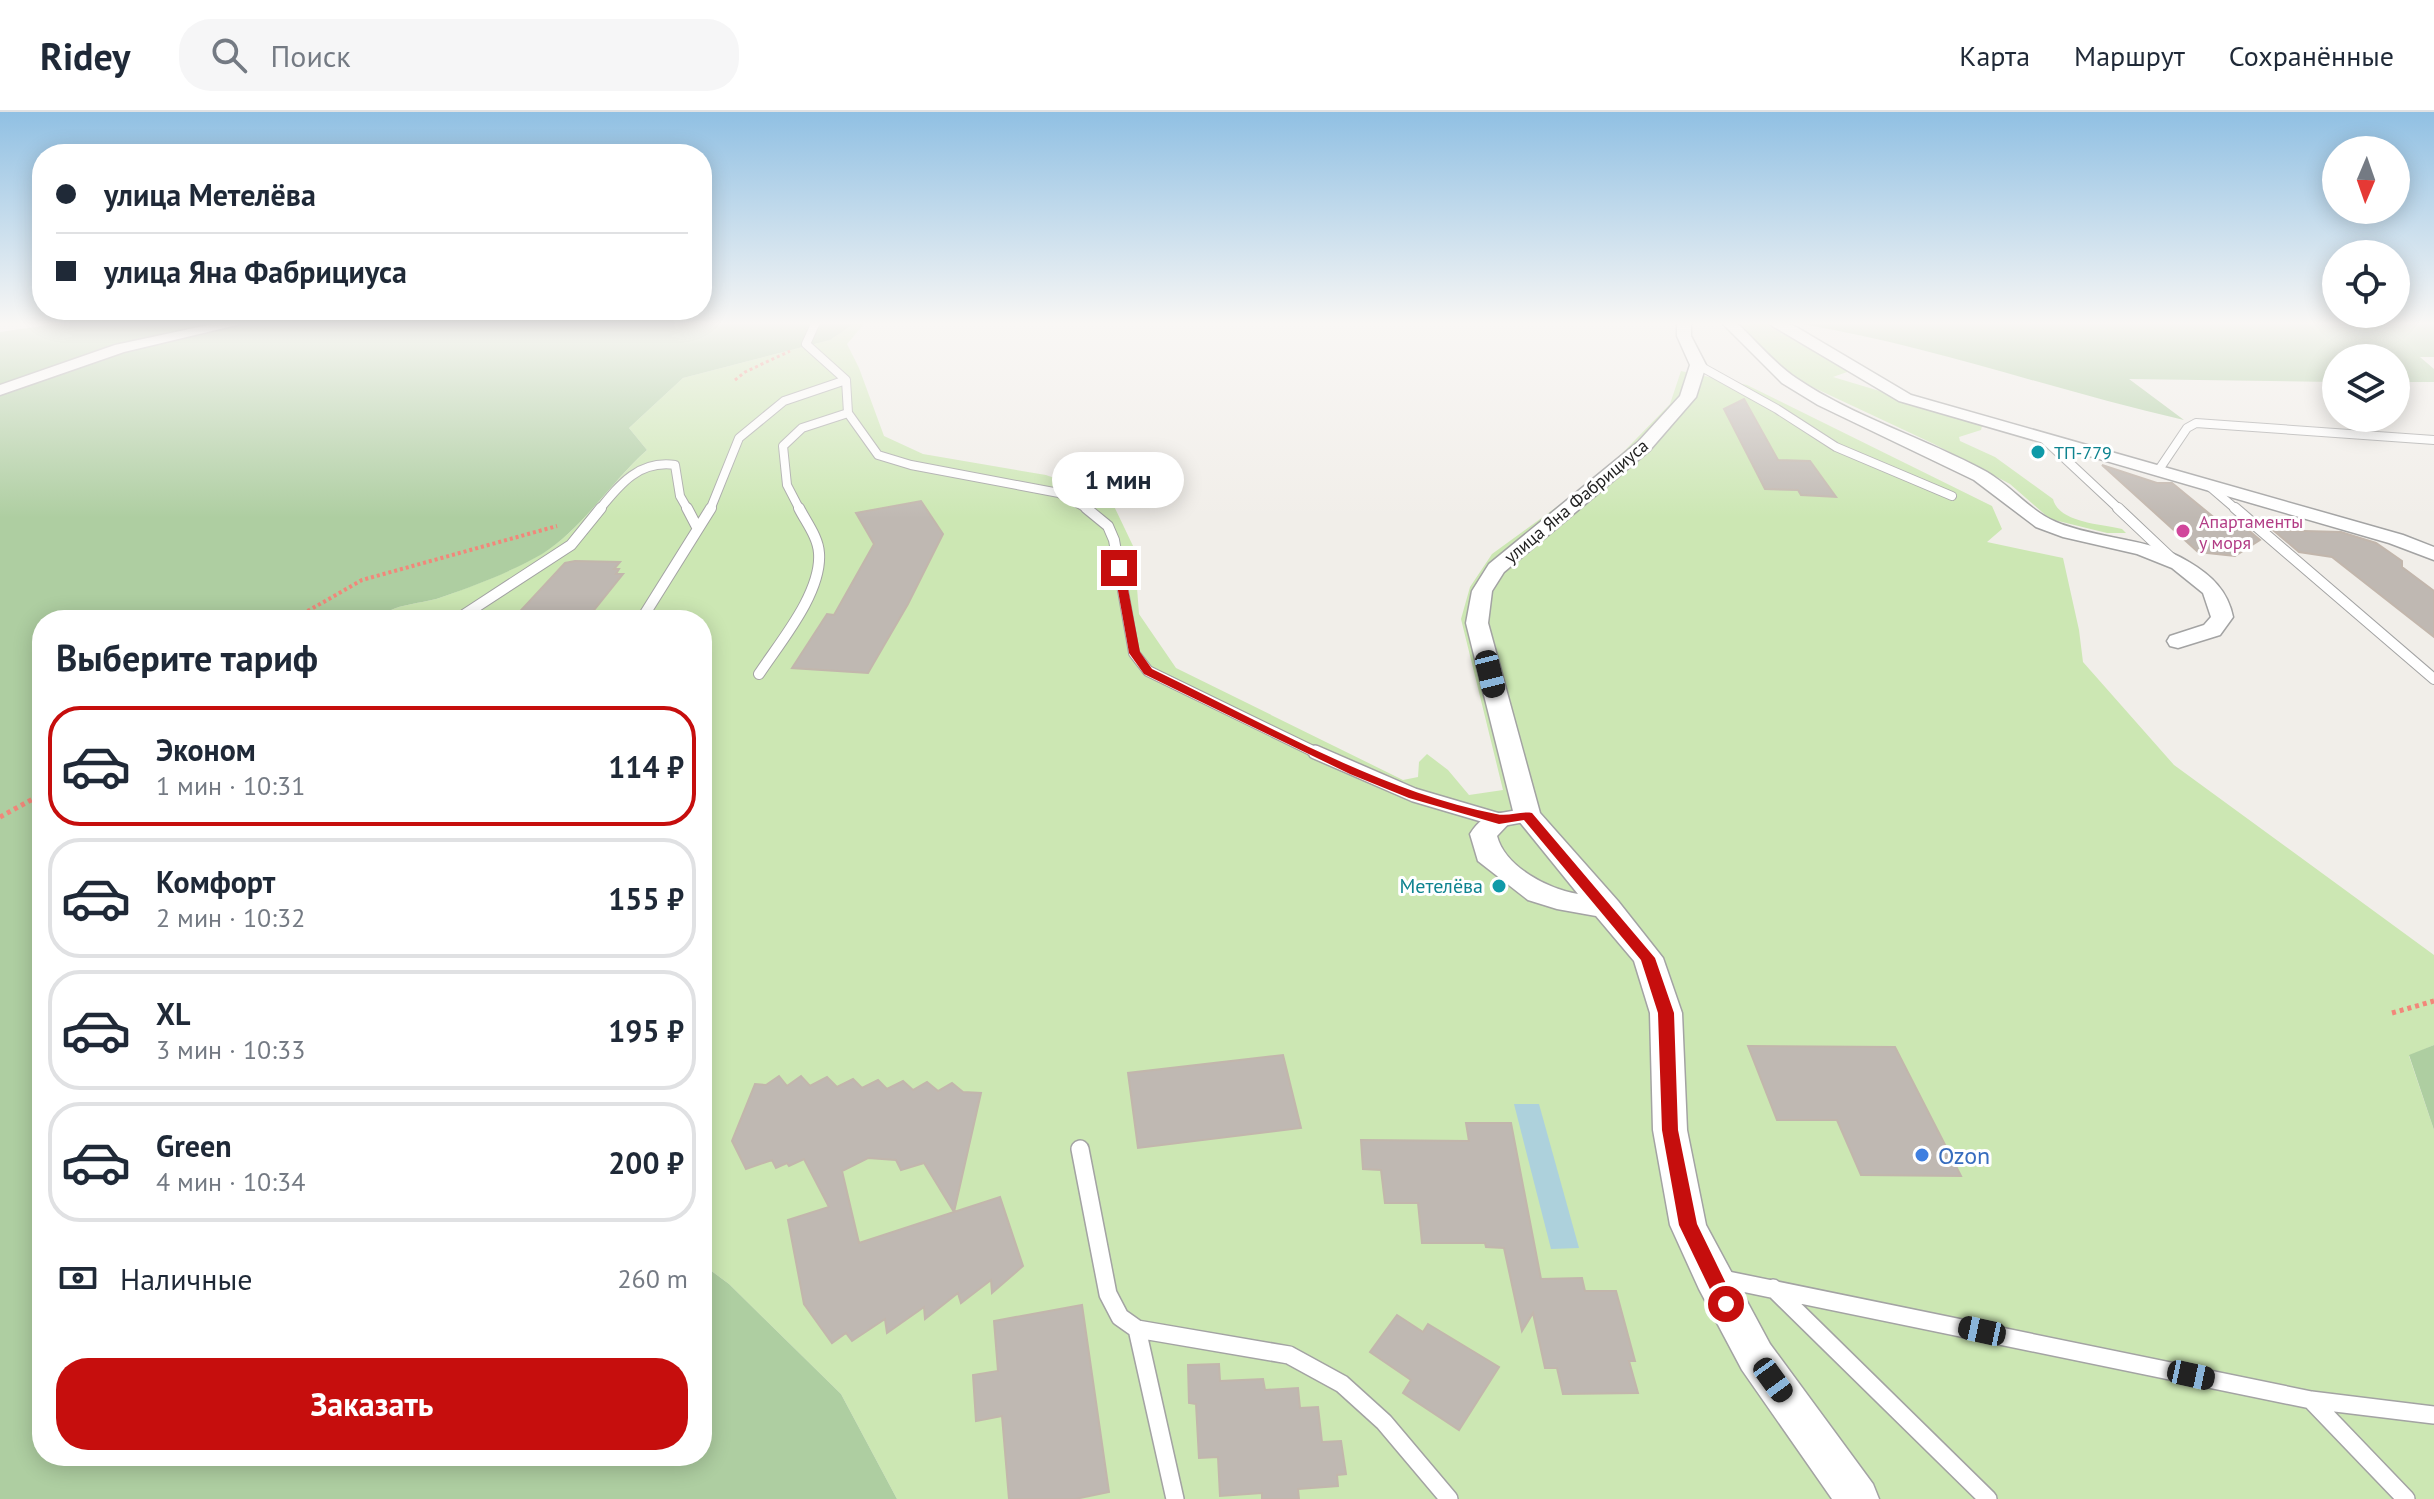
<!DOCTYPE html>
<html lang="ru">
<meta charset="utf-8">
<style>
body{margin:0;font-family:"PT Sans",sans-serif;background:#f6f6f7;color:#1f2937;height:100vh;display:flex;flex-direction:column;font-size:30px;white-space:nowrap}
*{box-sizing:border-box;margin:0}
p{font-size:26px;color:#747a83}
.icon{flex:none;width:44px;height:44px;fill:none;stroke:currentColor;stroke-width:2;stroke-linecap:round;stroke-linejoin:round}
.map{position:relative;flex:1;overflow:hidden}
.panel{position:absolute;left:32px;top:498px;width:680px;height:856px;display:flex;flex-direction:column;background:#fff;border-radius:32px;box-shadow:0 4px 20px #0003}
.panel>*{flex:none}
.banner{position:absolute;left:32px;top:32px;width:680px;height:176px;border-radius:32px;box-shadow:0 4px 20px #0003;display:grid;align-content:center;height:176px;padding:0 24px;background:#fff}
.needle{width:52px;rotate:182deg}
.fabs{position:absolute;left:2322px;top:24px;display:grid;gap:16px}
.fabs a{display:grid;place-items:center;width:88px;height:88px;border-radius:50%;background:#fff;box-shadow:0 4px 20px #0003;font-size:40px}
.end{position:absolute;width:36px;height:36px;margin:-18px;border:10px solid #c60e0d;background:#fff;box-shadow:0 0 0 4px #fff}
.from{border-radius:50%}
.bubble{position:absolute;height:56px;border-radius:28px;background:#fff;box-shadow:0 4px 20px #0003;font-size:26px;font-weight:700;line-height:56px;text-align:center}
.car{position:absolute;width:24px;height:48px;margin:-24px -12px;border-radius:10px;box-shadow:0 0 6px 2px #0007;background:linear-gradient(#222 24%,#8ab4d8 0 40%,#222 0 76%,#8ab4d8 0 86%,#222 0)}
.banner b{display:flex;align-items:center;gap:28px;height:76px;font-size:30px}
.banner b+b{border-top:2px solid #e0e1e3}
.banner i{width:20px;height:20px;background:#1f2937}
ul{padding:0;list-style:none}
li{display:flex;align-items:center;gap:24px;height:120px;margin:0 16px 12px;padding:0 8px;border:4px solid #e0e1e3;border-radius:32px}
li div{flex:1}
li b{display:block;font-size:30px}
li em{font-style:normal;font-weight:700}
li.selected{border-color:#c60e0d}
li>.icon{width:72px;height:72px;stroke-width:1.5}
h2{padding:0 24px;font-size:36px;line-height:96px}
.pay{display:flex;align-items:center;gap:20px;height:88px;padding:0 24px;font-size:30px}
.pay p{margin-inline-start:auto}
.primary-button{display:flex;gap:16px;margin-top:auto;padding:16px 24px}
.primary-button a{flex:1;height:92px;border-radius:32px;background:#c60e0d;color:#fff;font-size:32px;font-weight:700;line-height:92px;text-align:center}
header{display:flex;align-items:center;gap:48px;box-sizing:border-box;height:112px;padding:0 40px;background:#fff;border-bottom:2px solid #e0e1e3}
header strong{font-size:38px}
nav{display:flex;gap:44px;margin-inline-start:auto;font-size:28px}
.search{width:560px;height:72px;background:#f6f6f7;display:flex;align-items:center;gap:20px;box-sizing:border-box;padding:0 28px;border-radius:32px;color:#747a83;font-size:30px}
.map>svg:first-child{display:block}
.grass{fill:#cce7b3}
.forest{fill:#aecea1}
.water{fill:#add1dc}
.building{fill:#bfb8b2;stroke:#c2b6ac;stroke-width:2;fill-rule:evenodd}
.lines{fill:none;stroke-linecap:round;stroke-linejoin:round}
.lane-far3-casing{stroke:#a3a3a3;stroke-width:10}
.lane-far2-casing{stroke:#a3a3a3;stroke-width:12}
.lane-far1-casing{stroke:#a3a3a3;stroke-width:16}
.lane-casing{stroke:#a3a3a3;stroke-width:20}
.street-casing{stroke:#a3a3a3;stroke-width:3}
.path-far2{stroke:#f2877a;stroke-width:3;stroke-dasharray:3 3;stroke-linecap:butt}
.path-far1{stroke:#f2877a;stroke-width:4;stroke-dasharray:3 3;stroke-linecap:butt}
.path{stroke:#f2877a;stroke-width:5;stroke-dasharray:4 4;stroke-linecap:butt}
.lane-far3{stroke:#fff;stroke-width:8}
.lane-far2{stroke:#fff;stroke-width:10}
.lane-far1{stroke:#fff;stroke-width:13}
.lane{stroke:#fff;stroke-width:17}
.street{fill:#fff;fill-rule:evenodd}
.route{fill:#c60e0d}
.culture-dot{fill:#0f9aa8;stroke:#fff;stroke-width:3}
.hotel-dot{fill:#d1479c;stroke:#fff;stroke-width:3}
.shop-dot{fill:#3f7fe0;stroke:#fff;stroke-width:3}
.labels{text-anchor:middle;dominant-baseline:central;stroke-width:6;stroke-linejoin:round;paint-order:stroke}
.far-culture-label{font-size:18px;fill:#0d838f;stroke:#fff;text-anchor:start}
.far-street-label{font-size:18px;fill:#222;stroke:#fff}
.far-hotel-label{font-size:18px;fill:#b23c85;stroke:#fff;text-anchor:start}
.culture-label{font-size:20px;fill:#0d838f;stroke:#fff;text-anchor:end}
.near-shop-label{font-size:24px;fill:#366cbe;stroke:#fff;text-anchor:start}
</style>
<header>
<strong>Ridey</strong>
<div class="search"><svg class="icon" aria-label="search" viewBox="0 0 24 24"><circle cx="10" cy="10" r="6"/><path d="M15 15l6 6"/></svg>Поиск</div>
<nav><a>Карта</a><a>Маршрут</a><a>Сохранённые</a></nav>
</header>
<div class="map">
<svg width="2434" height="1387" viewBox="0 0 2434 1387">
<rect width="100%" height="100%" fill="#f1eee9"/>
<path class="grass" d="M 854,212 L 864,212 L 847,232 L 859,256 L 884,324 L 923,342 L 1046,363 L 1085,377 L 1113,392 L 1134,436 L 1139,502 L 1176,556 L 1403,668 L 1418,665 L 1419,650 L 1427,642 L 1448,658 L 1469,683 L 1503,678 L 1461,507 L 1470,475 L 1492,442 L 1602,362 L 1670,292 L 1681,259 L 1747,273 L 1992,394 L 2002,417 L 1987,430 L 2063,446 L 2079,518 L 2083,550 L 2174,653 L 2434,843 L 2434,933 L 2409,944 L 2434,1018 L 2434,1387 L 897,1387 L 841,1282 L 729,1172 L 702,1152 L 702,508 L 376,508 C 394,490 422,493 445,484 C 476,473 513,459 541,442 C 581,419 612,369 647,338 L 629,316 L 683,266 L 830,228 Z
M 1765,212 L 1850,259 L 1833,265 L 1983,310 L 1981,318 L 1959,325 L 1960,329 L 1995,345 L 2053,387 C 2059,411 2102,412 2122,417 L 2126,421 L 2107,421 L 2050,407 L 2010,372 L 1934,332 L 1806,272 L 1776,250 L 1740,213 Z"/>
<path class="forest" d="M 55,212 L 854,212 L 830,228 L 683,266 L 629,316 L 647,338 C 612,369 581,418 542,442 C 513,459 476,473 445,484 C 422,493 394,490 376,508 L 42,508 L 42,1344 L 702,1344 L 702,1152 L 729,1172 L 841,1282 L 897,1387 L 0,1387 L 0,220 Z
M 1802,212 L 2434,212 L 2434,245 L 2420,245 L 2434,257 L 2434,270 L 2396,270 L 2396,246 L 2336,246 L 2336,270 L 2129,267 L 2184,308 C 2056,279 1932,234 1802,212 Z
M 2434,933 L 2434,1018 L 2409,943 Z"/>
<path class="water" d="M 1514,992 L 1539,992 L 1579,1136 L 1551,1137 Z"/>
<path class="building" d="M 1744,287 L 1778,348 L 1810,349 L 1836,385 L 1801,383 L 1798,378 L 1765,377 L 1724,297 Z
M 2102,353 L 2157,371 L 2172,371 L 2228,417 L 2247,417 L 2260,428 L 2235,444 L 2198,440 Z
M 921,389 L 943,422 L 908,492 L 868,561 L 792,556 L 827,502 L 834,503 L 874,432 L 856,401 Z
M 2273,418 L 2341,420 L 2376,431 L 2402,449 L 2402,455 L 2434,479 L 2434,525 L 2332,445 L 2299,440 Z
M 575,449 L 620,450 L 614,457 L 619,457 L 616,462 L 623,462 L 586,508 L 512,508 L 565,451 Z
M 1748,934 L 1895,935 L 1961,1064 L 1861,1063 L 1837,1008 L 1777,1008 Z
M 1283,943 L 1301,1016 L 1138,1036 L 1128,961 Z
M 779,964 L 787,974 L 801,964 L 810,974 L 827,965 L 837,975 L 853,967 L 862,976 L 878,968 L 887,977 L 903,969 L 913,978 L 927,970 L 938,979 L 952,971 L 963,980 L 981,981 L 954,1100 L 1000,1085 L 1023,1154 L 992,1181 L 991,1168 L 961,1191 L 958,1181 L 925,1207 L 924,1195 L 887,1221 L 885,1207 L 852,1229 L 846,1221 L 832,1231 L 804,1192 L 788,1108 L 829,1095 L 804,1047 L 789,1054 L 787,1051 L 776,1056 L 772,1048 L 746,1057 L 732,1029 L 755,972 L 766,973 ZM 868,1046 L 896,1048 L 901,1058 L 924,1051 L 954,1100 L 859,1131 L 842,1059 Z
M 1466,1011 L 1511,1011 L 1541,1167 L 1582,1166 L 1585,1179 L 1616,1179 L 1635,1249 L 1629,1249 L 1638,1281 L 1563,1282 L 1557,1256 L 1545,1256 L 1533,1201 L 1522,1219 L 1504,1136 L 1486,1135 L 1485,1131 L 1422,1131 L 1418,1091 L 1385,1091 L 1381,1058 L 1363,1057 L 1361,1028 L 1469,1029 Z
M 1082,1193 L 1109,1380 L 1075,1387 L 1009,1387 L 1002,1304 L 976,1309 L 973,1263 L 998,1259 L 994,1209 Z
M 1397,1203 L 1423,1220 L 1428,1212 L 1499,1255 L 1459,1318 L 1403,1281 L 1411,1268 L 1370,1240 Z
M 1219,1252 L 1220,1269 L 1263,1267 L 1265,1278 L 1298,1276 L 1300,1296 L 1318,1295 L 1322,1330 L 1341,1329 L 1346,1362 L 1337,1363 L 1338,1374 L 1298,1377 L 1299,1387 L 1262,1387 L 1262,1381 L 1220,1384 L 1218,1345 L 1199,1346 L 1196,1292 L 1189,1291 L 1188,1253 Z"/>
<g class="lines">
<g class="lane-far3-casing">
<path id="lane-far3" d="M 815,212 L 806,232 L 846,268 L 848,301 L 878,343 L 911,353 L 1059,381 L 1090,398
M 1698,253 L 1777,297 L 1836,335 L 1952,384
M 2044,327 L 2120,398
M 2158,359 L 2187,316 L 2196,311 L 2434,328
M 2209,374 L 2237,398
M 599,398 C 620,372 639,348 675,353 L 680,384 L 688,398
M 710,398 L 739,326 L 784,289 L 846,268
M 800,398 L 787,373 L 783,334 L 802,316 L 848,301"/>
</g>
<g class="lane-far2-casing">
<path id="lane-far2" d="M 687,396 L 698,417
M 1086,396 L 1108,414 L 1114,428 L 1134,541 L 1148,559 L 1319,642
M 2118,396 L 2173,448
M 2235,396 L 2434,567
M 456,508 L 571,433 L 601,396
M 641,508 L 711,396
M 759,562 C 780,530 822,481 819,441 C 818,425 806,410 799,396"/>
</g>
<g class="lane-far1-casing">
<path id="lane-far1" d="M 1315,640 L 1414,683 L 1499,708 L 1527,703"/>
</g>
<g class="lane-casing">
<path id="lane" d="M 1080,1037 L 1108,1182 L 1120,1205 L 1137,1217 L 1289,1243 L 1342,1272 L 1384,1310 L 1449,1387
M 1723,1167 L 2311,1288 L 2434,1303
M 1773,1176 L 1988,1387
M 1137,1217 L 1175,1387
M 2311,1288 L 2406,1387"/>
</g>
<g class="street-casing">
<path id="street" d="M 213,212 L 241,212 L 124,240 L 0,283 L 0,273 L 115,233 Z
M 1677,212 L 1691,212 L 1691,224 L 1706,253 L 1696,285 L 1650,338 L 1504,460 L 1492,479 L 1488,511 L 1540,701 L 1618,789 L 1663,846 L 1682,901 L 1687,1018 L 1706,1113 L 1770,1232 L 1873,1372 L 1879,1387 L 1832,1387 L 1742,1258 L 1699,1177 L 1670,1113 L 1653,1018 L 1650,901 L 1634,849 L 1596,804 L 1557,797 L 1528,788 L 1478,749 L 1470,722 C 1479,708 1492,698 1508,702 L 1512,708 L 1497,724 C 1505,755 1548,777 1578,782 L 1514,703 L 1466,511 L 1472,479 L 1489,452 L 1638,330 L 1680,284 L 1690,253 L 1677,224 Z
M 1723,212 L 1738,212 C 1757,230 1775,252 1796,266 C 1855,306 1925,326 1987,360 C 2011,374 2030,399 2056,410 C 2099,428 2149,425 2189,450 C 2211,463 2228,479 2233,505 L 2220,523 L 2178,536 L 2170,534 L 2167,529 L 2170,524 L 2204,513 L 2211,505 L 2203,481 L 2172,456 L 2137,442 L 2063,425 L 2036,415 L 1974,368 L 1818,293 L 1782,271 Z
M 1769,212 L 1789,212 L 1798,216 L 1911,283 L 2403,423 L 2434,435 L 2434,448 L 2389,431 L 1899,289 Z"/>
</g>
<path class="path-far2" d="M 735,268 L 745,260 L 790,239"/>
<path class="path-far1" d="M 292,508 L 362,468 L 557,414"/>
<path class="path" d="M 0,705 L 42,682
M 2392,901 L 2434,889"/>
<use href="#lane-far3" class="lane-far3"/>
<use href="#lane-far2" class="lane-far2"/>
<use href="#lane-far1" class="lane-far1"/>
<use href="#lane" class="lane"/>
<use href="#street" class="street"/>
</g>
<linearGradient id="sky" x2="0" y2="1"><stop stop-color="#90c0e3"/><stop offset="0.52" stop-color="#f9f7f5"/><stop offset="1" stop-color="#f9f7f5" stop-opacity="0"/></linearGradient>
<rect width="2434" height="406" fill="url(#sky)"/>
<path class="route" d="M 1119,453 L 1124,456 L 1140,540 L 1152,557 C 1261,609 1377,679 1496,702 C 1508,705 1520,699 1532,701 L 1655,846 L 1674,901 L 1678,1018 L 1697,1112 L 1736,1192 L 1733,1198 L 1726,1200 L 1720,1198 L 1679,1113 L 1662,1018 L 1658,901 L 1641,848 L 1524,708 L 1499,712 L 1409,686 L 1350,662 L 1144,562 L 1129,541 L 1114,456 Z"/>
<g class="culture-dot">
<circle cx="2038" cy="340" r="8"/>
<circle cx="1499" cy="774" r="8"/>
</g>
<circle class="hotel-dot" cx="2183" cy="419" r="8"/>
<circle class="shop-dot" cx="1922" cy="1043" r="8"/>
<g class="labels">
<g class="far-culture-label">
<text x="2054" y="340">ТП-779</text>
</g>
<g class="far-street-label">
<text transform="translate(1576 389) rotate(-40)">улица Яна Фабрициуса</text>
</g>
<g class="far-hotel-label">
<text x="2199" y="409">Апартаменты<tspan x="2199" dy="21">у моря</tspan></text>
</g>
<g class="culture-label">
<text x="1483" y="774">Метелёва</text>
</g>
<g class="near-shop-label">
<text x="1938" y="1043">Ozon</text>
</g>
</g>
</svg>
<div class="fabs">
<a><svg class="needle" viewBox="-14 -14 28 28"><path d="M0-13l5 13h-10z" fill="#e53935"/><path d="M0 13l5-13h-10z" fill="#747a83"/></svg></a>
<a><svg class="icon" aria-label="locate" viewBox="0 0 24 24"><circle cx="12" cy="12" r="6"/><path d="M12 2v4M12 18v4M2 12h4M18 12h4"/></svg></a>
<a><svg class="icon" aria-label="layers" viewBox="0 0 24 24"><path d="M12 4l9 5-9 5-9-5zM3 14l9 5 9-5"/></svg></a>
</div>
<i class="end from" style="left:1726px;top:1192px"></i>
<i class="end" style="left:1119px;top:456px"></i>
<div class="bubble" style="left:1052px;top:340px;width:132px">1 мин</div>
<i class="car" style="left:1490px;top:562px;rotate:166deg"></i>
<i class="car" style="left:1982px;top:1219px;rotate:282deg"></i>
<i class="car" style="left:2191px;top:1263px;rotate:102deg"></i>
<i class="car" style="left:1773px;top:1268px;rotate:144deg"></i>
<div class="banner">
<b><i class="from"></i>улица Метелёва</b>
<b><i></i>улица Яна Фабрициуса</b>
</div>
<section class="panel">
<h2>Выберите тариф</h2>
<ul>
<li class="selected"><svg class="icon" aria-label="car" viewBox="0 0 24 24"><path d="M5 17H2v-5l4-1 3-4h7l3 4 3 1v5h-3M9 17h6M6 11h13"/><circle cx="7" cy="17" r="2"/><circle cx="17" cy="17" r="2"/></svg><div><b>Эконом</b><p>1 мин · 10:31</p></div><em>114 ₽</em></li>
<li><svg class="icon" aria-label="car" viewBox="0 0 24 24"><path d="M5 17H2v-5l4-1 3-4h7l3 4 3 1v5h-3M9 17h6M6 11h13"/><circle cx="7" cy="17" r="2"/><circle cx="17" cy="17" r="2"/></svg><div><b>Комфорт</b><p>2 мин · 10:32</p></div><em>155 ₽</em></li>
<li><svg class="icon" aria-label="car" viewBox="0 0 24 24"><path d="M5 17H2v-5l4-1 3-4h7l3 4 3 1v5h-3M9 17h6M6 11h13"/><circle cx="7" cy="17" r="2"/><circle cx="17" cy="17" r="2"/></svg><div><b>XL</b><p>3 мин · 10:33</p></div><em>195 ₽</em></li>
<li><svg class="icon" aria-label="car" viewBox="0 0 24 24"><path d="M5 17H2v-5l4-1 3-4h7l3 4 3 1v5h-3M9 17h6M6 11h13"/><circle cx="7" cy="17" r="2"/><circle cx="17" cy="17" r="2"/></svg><div><b>Green</b><p>4 мин · 10:34</p></div><em>200 ₽</em></li>
</ul>
<div class="pay"><svg class="icon" aria-label="cash" viewBox="0 0 24 24"><path d="M3 7h18v10H3z"/><circle cx="12" cy="12" r="2"/></svg>Наличные<p>260 m</p></div>
<div class="primary-button"><a>Заказать</a></div>
</section>
</div>
